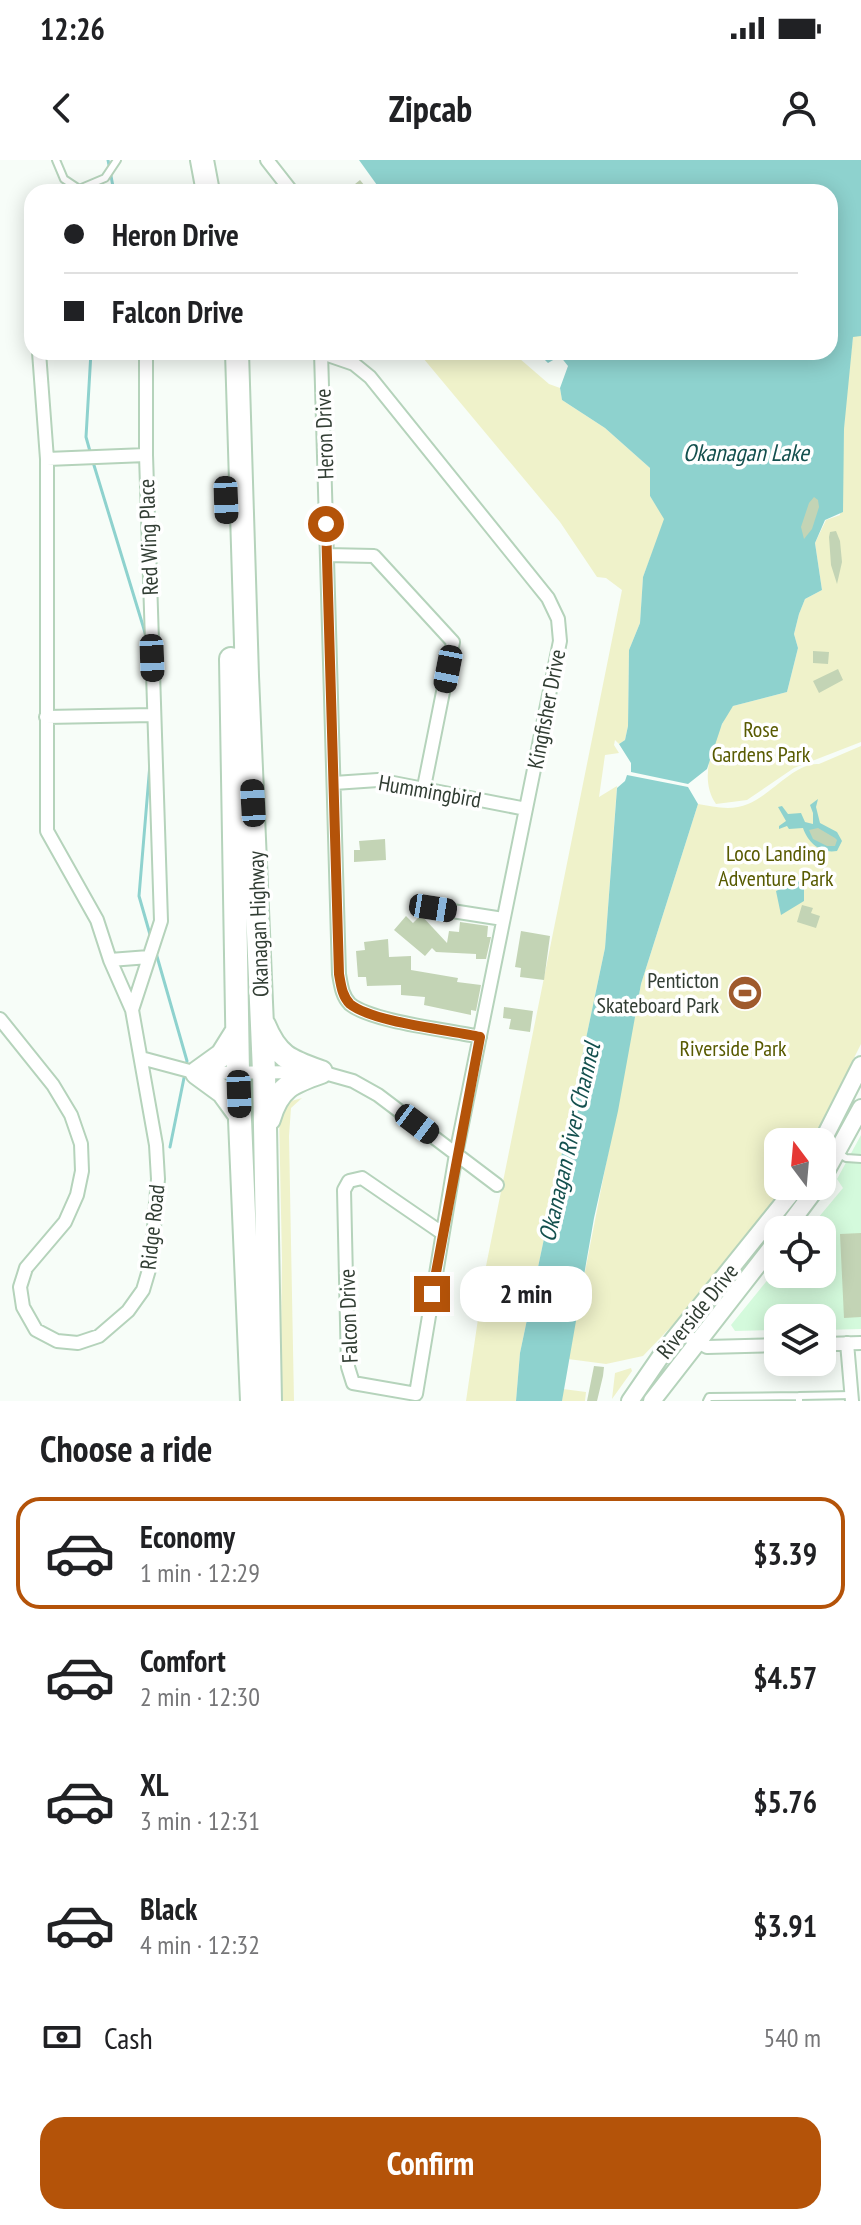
<!DOCTYPE html>
<meta charset="utf-8">
<style>
body{margin:0;font-family:"PT Sans Narrow",sans-serif;background:#f6f6f6;color:#202124;height:100vh;display:flex;flex-direction:column;font-size:30px;white-space:nowrap}
*{box-sizing:border-box;margin:0}
p{font-size:26px;color:#757577}
.icon{flex:none;width:44px;height:44px;fill:none;stroke:currentColor;stroke-width:2;stroke-linecap:round;stroke-linejoin:round}
.map{position:relative;height:1241px;overflow:hidden}
.sheet{display:flex;flex-direction:column;background:#fff;flex:1}
.sheet>*{flex:none}
.top-card{position:absolute;left:24px;top:24px;width:814px;height:176px;border-radius:24px;box-shadow:0 4px 20px #0003;display:grid;align-content:center;height:176px;padding:0 40px;background:#fff}
.needle{width:52px;rotate:344deg}
.controls{position:absolute;left:764px;top:968px;display:grid;gap:16px}
.controls a{display:grid;place-items:center;width:72px;height:72px;border-radius:16px;background:#fff;box-shadow:0 4px 20px #0003;font-size:40px}
.end{position:absolute;width:36px;height:36px;margin:-18px;border:10px solid #b45309;background:#fff;box-shadow:0 0 0 4px #fff}
.from{border-radius:50%}
.bubble{position:absolute;height:56px;border-radius:24px;background:#fff;box-shadow:0 4px 20px #0003;font-size:26px;font-weight:700;line-height:56px;text-align:center}
.car{position:absolute;width:24px;height:48px;margin:-24px -12px;border-radius:10px;box-shadow:0 0 6px 2px #0007;background:linear-gradient(#222 24%,#8ab4d8 0 40%,#222 0 76%,#8ab4d8 0 86%,#222 0)}
.top-card b{display:flex;align-items:center;gap:28px;height:76px;font-size:30px}
.top-card b+b{border-top:2px solid #e0e0e0}
.top-card i{width:20px;height:20px;background:#202124}
ul{padding:0;list-style:none}
li{display:flex;align-items:center;gap:24px;height:112px;margin:0 16px 12px;padding:0 24px;border:4px solid transparent;border-radius:24px}
li div{flex:1}
li b{display:block;font-size:30px}
li em{font-style:normal;font-weight:700}
li.selected{border-color:#b45309}
li>.icon{width:72px;height:72px;stroke-width:1.5}
h2{padding:0 40px;font-size:36px;line-height:96px}
.pay{display:flex;align-items:center;gap:20px;height:88px;padding:0 40px;font-size:30px}
.pay p{margin-inline-start:auto}
.button{display:flex;gap:16px;margin-top:auto;padding:16px 40px}
.button a{flex:1;height:92px;border-radius:24px;background:#b45309;color:#fff;font-size:32px;font-weight:700;line-height:92px;text-align:center}
.status{display:flex;justify-content:space-between;align-items:center;height:56px;padding:0 40px;background:#fff;direction:ltr}
.status svg{height:22px;fill:currentColor}
header{display:flex;justify-content:space-between;align-items:center;height:104px;padding:0 40px;background:#fff;font-size:36px;font-weight:700}
.map>svg:first-child{display:block}
.built{fill:#d4fadc}
.green{fill:#eff2ca}
.water{fill:#8ed2ce}
.lines{fill:none;stroke-linecap:round;stroke-linejoin:round}
.stream{stroke:#8ed2ce;stroke-width:3}
.building{fill:#c3d4b5}
.lane-casing{stroke:#b5d3bb;stroke-width:10}
.street-casing{stroke:#b5d3bb;stroke-width:16}
.secondary-casing{stroke:#b5d3bb;stroke-width:20}
.highway-casing{stroke:#b5d3bb;stroke-width:26}
.lane{stroke:#fff;stroke-width:6}
.street{stroke:#fff;stroke-width:12}
.secondary{stroke:#fff;stroke-width:16}
.highway{stroke:#fff;stroke-width:22}
.route{stroke:#b45309;stroke-width:10}
.labels{text-anchor:middle;dominant-baseline:central;stroke-width:7;stroke-linejoin:round;paint-order:stroke}
.street-label{font-size:22px;fill:#313d33;stroke:#fff}
.park-label{font-size:22px;fill:#585a01;stroke:#fff}
.poi-label{font-size:22px;fill:#313d33;stroke:#fff;text-anchor:end}
.water-label{font-size:24px;font-style:italic;fill:#14504e;stroke:#fff}
</style>
<div class="status"><b>12:26</b><svg viewBox="0 0 49 12"><path d="M0 12V9h3v3zM5 12V6h3v6zM10 12V3h3v9zM15 12V0h3v12zM26 1h20v11H26zM47 4h2v5h-2z"/></svg></div>
<header><svg class="icon" aria-label="back" viewBox="0 0 24 24"><path d="M15 5l-7 7 7 7"/></svg>Zipcab<svg class="icon" aria-label="person" viewBox="0 0 24 24"><circle cx="12" cy="8" r="4"/><path d="M4 21q1-7 8-7t8 7"/></svg></header>
<div class="map">
<svg width="861" height="1241" viewBox="0 0 861 1241">
<rect width="100%" height="100%" fill="#f7fdf8"/>
<path class="built" d="M 861,975 L 861,1169 L 822,1170 L 822,1158 L 778,1158 L 778,1170 L 735,1171 L 731,1165 L 778,1107 L 778,1114 L 822,1114 L 822,1070 L 808,1070 L 843,1028 L 837,1019 Z"/>
<path class="green" d="M 853,176 L 861,176 L 861,582 L 794,608 L 747,640 L 716,644 C 697,617 715,578 728,552 L 733,546 L 787,532 L 798,488 L 794,474 L 799,454 L 805,439 L 822,430 L 815,383 L 826,360 L 840,355 L 845,248 Z
M 418,192 L 512,192 L 549,224 L 560,228 L 562,240 L 605,268 L 650,308 L 650,336 L 665,359 L 643,417 L 640,463 L 629,490 L 628,566 L 625,580 L 619,584 L 615,580 L 614,585 L 619,593 L 605,595 L 599,637 L 617,626 L 605,788 L 520,1193 L 516,1241 L 466,1241 L 485,1111 L 622,430 L 606,418 L 597,417 L 560,362 Z
M 861,586 L 861,884 L 812,982 L 778,982 L 778,1026 L 787,1026 L 686,1151 L 643,1196 L 606,1204 L 568,1199 L 641,824 L 698,644 C 714,647 732,651 748,644 C 771,635 795,602 819,604 Z
M 302,938 L 291,948 L 289,976 L 294,1241 L 280,1241 L 282,1100 L 279,955 L 288,942 Z
M 801,1026 L 813,1026 L 700,1169 L 695,1167 L 694,1165 Z
M 631,1208 L 632,1211 L 612,1239 L 615,1213 Z
M 563,1229 L 586,1232 L 585,1241 L 562,1241 Z"/>
<path class="water" d="M 359,0 L 861,0 L 861,176 L 853,177 L 844,269 L 843,352 L 825,360 L 815,383 L 822,430 L 805,439 L 799,454 L 794,474 L 798,488 L 787,532 L 733,546 L 722,564 L 707,609 L 688,624 L 631,612 L 631,603 L 619,584 L 625,580 L 628,566 L 629,490 L 640,463 L 643,417 L 664,359 L 650,336 L 650,308 L 605,268 L 562,240 L 560,228 L 568,206 L 560,196 L 548,203 L 537,192 L 830,192 L 830,32 L 382,32 Z
M 627,615 L 688,627 L 698,644 L 641,824 L 618,951 L 594,1058 L 562,1241 L 516,1241 L 520,1193 L 605,788 L 617,628 L 625,621 Z
M 818,639 L 816,647 L 820,663 L 837,672 L 842,681 L 837,691 C 821,694 808,683 803,668 L 789,669 L 787,666 L 779,669 L 779,666 L 786,661 L 778,647 L 782,646 L 788,654 L 801,653 L 805,662 L 813,664 L 813,653 L 810,645 Z
M 804,718 L 804,741 L 781,755 L 776,731 Z"/>
<g class="lines">
<path class="stream" d="M 108,0 L 114,32
M 91,192 L 86,277 L 91,295
M 93,302 L 147,479
M 150,604 L 139,736 L 151,778
M 156,793 L 187,901 L 186,905
M 170,987 L 185,913"/>
</g>
<path class="building" d="M 360,20 L 370,32 L 345,32 Z
M 814,337 L 818,340 L 819,347 L 812,369 L 804,379 L 801,367 L 809,343 Z
M 836,371 L 840,381 L 842,402 L 837,424 L 831,405 L 829,377 L 830,372 Z
M 813,491 L 829,492 L 828,504 L 813,503 Z
M 838,509 L 843,520 L 819,533 L 813,521 Z
M 818,668 L 835,678 L 837,680 L 835,686 L 827,686 L 813,679 L 809,670 Z
M 385,679 L 386,700 L 354,702 L 354,690 L 360,690 L 359,681 Z
M 802,745 L 813,748 L 811,753 L 820,756 L 816,768 L 797,762 Z
M 421,755 L 447,783 L 449,771 L 459,772 L 460,762 L 488,766 L 487,777 L 491,777 L 486,799 L 476,799 L 476,794 L 436,792 L 432,788 L 425,796 L 394,770 L 406,756 L 413,763 Z
M 521,771 L 550,776 L 544,820 L 520,817 L 521,808 L 515,807 Z
M 388,779 L 389,797 L 411,796 L 411,810 L 458,818 L 457,822 L 481,825 L 476,851 L 471,850 L 471,855 L 424,845 L 425,837 L 401,835 L 401,825 L 367,826 L 366,817 L 358,817 L 356,791 L 365,790 L 364,782 Z
M 504,847 L 533,851 L 530,872 L 509,869 L 511,859 L 503,858 Z
M 861,1073 L 861,1157 L 844,1158 L 840,1074 Z
M 594,1206 L 604,1207 L 603,1216 L 597,1241 L 587,1241 Z"/>
<g class="lines">
<g class="lane-casing">
<path id="lane" d="M 56,0 L 64,19 L 79,29 L 105,18 L 117,0
M 822,983 L 846,998 L 861,999
M 799,1236 L 852,1235
M 707,1241 L 709,1237 L 799,1236 L 799,1241"/>
</g>
<g class="street-casing">
<path id="street" d="M 267,0 L 292,32
M 321,192 L 339,814 C 341,825 342,836 350,844 C 372,862 449,870 480,877
M 322,193 L 354,204 L 370,217 L 548,438 L 558,459 L 560,481 L 456,994 L 416,1234 L 353,1223 L 348,1207 L 344,1030 L 349,1021 L 362,1018 L 442,1073
M 47,299 L 146,295
M 327,395 L 374,396 L 453,482 L 424,627
M 46,557 L 153,555
M 334,623 L 378,620 L 526,649
M 433,748 L 503,759
M 110,800 L 149,797
M 132,850 L 161,761 L 146,295 L 146,192
M 0,859 L 53,925 L 71,955 L 81,984 L 82,1011 L 77,1035 L 65,1062 L 26,1108 L 20,1127 L 23,1147 L 36,1170 L 57,1181 L 78,1183 L 99,1176 L 128,1151 L 143,1130 L 151,1103 L 158,1019 L 156,985 L 132,850 L 110,800 L 97,760 L 47,671 L 47,299 L 39,192
M 141,898 L 197,913 L 321,912 L 353,921 L 378,935 L 497,1025
M 680,1172 L 707,1187 L 778,1185
M 847,1183 L 852,1241
M 822,1184 L 861,1183"/>
</g>
<g class="secondary-casing">
<path id="secondary" d="M 822,982 L 861,905
M 822,1019 L 861,948
M 785,1070 L 818,1026
M 630,1241 L 665,1190 L 797,1026
M 652,1241 L 778,1079"/>
</g>
<g class="highway-casing">
<path id="highway" d="M 202,0 L 208,32
M 237,192 L 247,516 L 264,912 L 270,1241
M 231,499 L 238,913 L 252,1241
M 264,865 C 277,897 290,901 321,912
M 237,871 L 222,895 L 197,913 L 223,932 L 239,954
M 269,959 C 278,927 292,922 321,912"/>
</g>
<use href="#lane" class="lane"/>
<use href="#street" class="street"/>
<use href="#secondary" class="secondary"/>
<use href="#highway" class="highway"/>
</g>
<g class="lines">
<path class="route" d="M 326,364 L 339,814 C 341,825 342,836 350,844 C 372,862 449,870 480,877 L 432,1134"/>
</g>
<defs>
<g id="stadium-disc" transform="scale(1.8)"><circle r="9.5" fill="#9f5a2d" stroke="#fff"/><path d="M0-5a6.5 5 0 1 0 0 10a6.5 5 0 1 0 0-10ZM-3.5-1.8h7v3.6h-7Z" fill="#fff"/></g>
</defs>
<g fill-rule="evenodd">
<use href="#stadium-disc" x="745" y="833"/>
</g>
<g class="labels">
<g class="street-label">
<text transform="translate(324 274) rotate(-92)">Heron Drive</text>
<text transform="translate(148 377) rotate(-92)">Red Wing Place</text>
<text transform="translate(546 549) rotate(-79)">Kingfisher Drive</text>
<text transform="translate(430 631) rotate(10)">Hummingbird</text>
<text transform="translate(258 764) rotate(-92)">Okanagan Highway</text>
<text transform="translate(152 1067) rotate(-84)">Ridge Road</text>
<text transform="translate(697 1151) rotate(-51)">Riverside Drive</text>
<text transform="translate(348 1156) rotate(-92)">Falcon Drive</text>
</g>
<g class="park-label">
<text x="761" y="569">Rose<tspan x="761" dy="25">Gardens Park</tspan></text>
<text x="776" y="693">Loco Landing<tspan x="776" dy="25">Adventure Park</tspan></text>
<text x="733" y="888">Riverside Park</text>
</g>
<g class="poi-label">
<text x="719" y="820">Penticton<tspan x="719" dy="25">Skateboard Park</tspan></text>
</g>
<g class="water-label">
<text x="746" y="292">Okanagan Lake</text>
<text transform="translate(569 982) rotate(-77)">Okanagan River Channel</text>
</g>
</g>
</svg>
<div class="controls">
<a><svg class="needle" viewBox="-14 -14 28 28"><path d="M0-13l5 13h-10z" fill="#e53935"/><path d="M0 13l5-13h-10z" fill="#757577"/></svg></a>
<a><svg class="icon" aria-label="locate" viewBox="0 0 24 24"><circle cx="12" cy="12" r="6"/><path d="M12 2v4M12 18v4M2 12h4M18 12h4"/></svg></a>
<a><svg class="icon" aria-label="layers" viewBox="0 0 24 24"><path d="M12 4l9 5-9 5-9-5zM3 14l9 5 9-5"/></svg></a>
</div>
<i class="end from" style="left:326px;top:364px"></i>
<i class="end" style="left:432px;top:1134px"></i>
<div class="bubble" style="left:460px;top:1106px;width:132px">2 min</div>
<i class="car" style="left:226px;top:340px;rotate:178deg"></i>
<i class="car" style="left:152px;top:498px;rotate:178deg"></i>
<i class="car" style="left:448px;top:509px;rotate:191deg"></i>
<i class="car" style="left:253px;top:643px;rotate:357deg"></i>
<i class="car" style="left:433px;top:748px;rotate:99deg"></i>
<i class="car" style="left:239px;top:934px;rotate:178deg"></i>
<i class="car" style="left:417px;top:964px;rotate:127deg"></i>
<div class="top-card">
<b><i class="from"></i>Heron Drive</b>
<b><i></i>Falcon Drive</b>
</div>
</div>
<section class="sheet">
<h2>Choose a ride</h2>
<ul>
<li class="selected"><svg class="icon" aria-label="car" viewBox="0 0 24 24"><path d="M5 17H2v-5l4-1 3-4h7l3 4 3 1v5h-3M9 17h6M6 11h13"/><circle cx="7" cy="17" r="2"/><circle cx="17" cy="17" r="2"/></svg><div><b>Economy</b><p>1 min · 12:29</p></div><em>$3.39</em></li>
<li><svg class="icon" aria-label="car" viewBox="0 0 24 24"><path d="M5 17H2v-5l4-1 3-4h7l3 4 3 1v5h-3M9 17h6M6 11h13"/><circle cx="7" cy="17" r="2"/><circle cx="17" cy="17" r="2"/></svg><div><b>Comfort</b><p>2 min · 12:30</p></div><em>$4.57</em></li>
<li><svg class="icon" aria-label="car" viewBox="0 0 24 24"><path d="M5 17H2v-5l4-1 3-4h7l3 4 3 1v5h-3M9 17h6M6 11h13"/><circle cx="7" cy="17" r="2"/><circle cx="17" cy="17" r="2"/></svg><div><b>XL</b><p>3 min · 12:31</p></div><em>$5.76</em></li>
<li><svg class="icon" aria-label="car" viewBox="0 0 24 24"><path d="M5 17H2v-5l4-1 3-4h7l3 4 3 1v5h-3M9 17h6M6 11h13"/><circle cx="7" cy="17" r="2"/><circle cx="17" cy="17" r="2"/></svg><div><b>Black</b><p>4 min · 12:32</p></div><em>$3.91</em></li>
</ul>
<div class="pay"><svg class="icon" aria-label="cash" viewBox="0 0 24 24"><path d="M3 7h18v10H3z"/><circle cx="12" cy="12" r="2"/></svg>Cash<p>540 m</p></div>
<div class="button"><a>Confirm</a></div>
</section>
